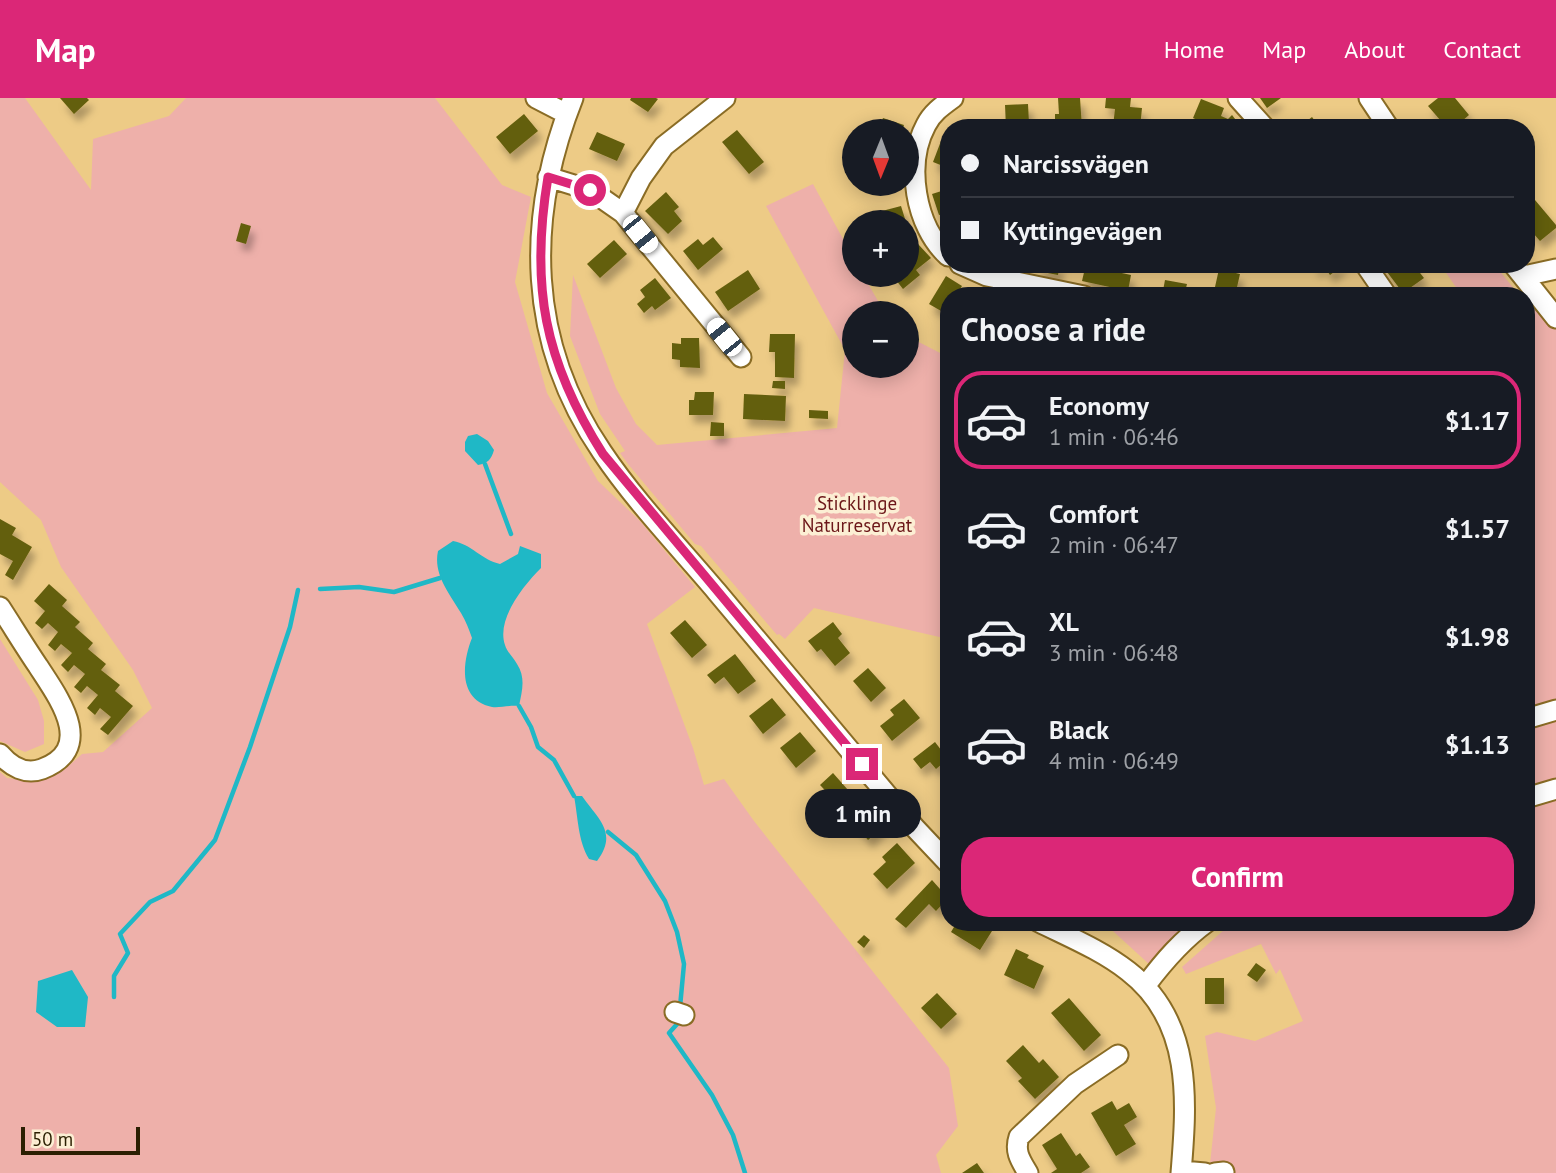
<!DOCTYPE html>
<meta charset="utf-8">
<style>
body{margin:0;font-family:"PT Sans",sans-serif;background:#20242c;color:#f1f3f6;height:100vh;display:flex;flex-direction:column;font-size:26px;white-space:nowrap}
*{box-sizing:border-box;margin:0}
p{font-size:23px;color:#9ea1a6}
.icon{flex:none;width:38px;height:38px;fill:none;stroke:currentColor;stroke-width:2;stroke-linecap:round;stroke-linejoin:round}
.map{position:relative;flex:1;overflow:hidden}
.sheet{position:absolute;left:940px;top:189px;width:595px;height:644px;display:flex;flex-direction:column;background:#171b24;border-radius:28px;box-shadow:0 4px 18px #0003}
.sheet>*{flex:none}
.top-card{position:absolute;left:940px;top:21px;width:595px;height:154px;border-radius:28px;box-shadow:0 4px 18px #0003;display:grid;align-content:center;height:154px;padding:0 21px;background:#171b24}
.needle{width:46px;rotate:181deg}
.tools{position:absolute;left:842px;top:21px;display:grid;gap:14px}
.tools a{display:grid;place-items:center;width:77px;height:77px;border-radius:50%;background:#171b24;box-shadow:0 4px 18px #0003;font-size:35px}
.scale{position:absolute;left:21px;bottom:18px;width:119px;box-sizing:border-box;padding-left:7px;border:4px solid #2b1f02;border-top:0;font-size:19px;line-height:24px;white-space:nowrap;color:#2b1f02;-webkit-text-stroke:5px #fcefd4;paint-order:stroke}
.end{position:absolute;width:32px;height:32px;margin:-16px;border:9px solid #db2777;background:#fff;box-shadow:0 0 0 4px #fff}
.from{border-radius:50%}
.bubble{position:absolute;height:49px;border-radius:24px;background:#171b24;box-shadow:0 4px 18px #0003;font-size:23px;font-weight:700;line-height:49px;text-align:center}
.car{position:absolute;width:21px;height:42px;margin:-21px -10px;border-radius:9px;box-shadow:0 0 5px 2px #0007;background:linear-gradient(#fff 24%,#345 0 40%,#fff 0 76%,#345 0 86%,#fff 0)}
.top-card b{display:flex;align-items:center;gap:24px;height:66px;font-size:26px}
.top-card b+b{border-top:2px solid #363941}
.top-card i{width:18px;height:18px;background:#f1f3f6}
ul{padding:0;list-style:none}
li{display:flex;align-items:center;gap:21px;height:98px;margin:0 14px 10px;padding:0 7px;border:4px solid transparent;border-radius:28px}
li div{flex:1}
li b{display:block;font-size:26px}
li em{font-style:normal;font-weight:700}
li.selected{border-color:#db2777}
li>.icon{width:63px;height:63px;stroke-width:1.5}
h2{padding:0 21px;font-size:32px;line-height:84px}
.primary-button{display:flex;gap:14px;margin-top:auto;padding:14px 21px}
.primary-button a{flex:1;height:80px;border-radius:28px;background:#db2777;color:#fff;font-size:28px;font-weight:700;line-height:80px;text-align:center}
header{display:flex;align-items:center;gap:42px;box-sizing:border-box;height:98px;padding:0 35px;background:#db2777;color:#fff}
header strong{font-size:33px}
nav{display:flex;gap:38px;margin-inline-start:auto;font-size:24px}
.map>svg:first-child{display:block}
.green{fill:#eeb0aa}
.water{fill:#1fb8c6}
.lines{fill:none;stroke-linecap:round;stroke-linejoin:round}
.stream{stroke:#1fb8c6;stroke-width:4.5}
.building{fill:#645e0f;filter:url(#shadow)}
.minor-casing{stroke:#8a6c25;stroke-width:23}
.minor{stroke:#fff;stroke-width:19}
.route{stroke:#db2777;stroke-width:9}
.labels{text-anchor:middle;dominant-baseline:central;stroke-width:7;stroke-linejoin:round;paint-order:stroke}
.park-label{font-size:19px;fill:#6c1719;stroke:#fcefd4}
</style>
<header>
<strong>Map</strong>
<nav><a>Home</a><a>Map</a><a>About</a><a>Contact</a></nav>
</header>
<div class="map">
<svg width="1556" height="1075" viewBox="0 0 1556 1075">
<defs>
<filter id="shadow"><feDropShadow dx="4.5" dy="8" stdDeviation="3.5" flood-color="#0004"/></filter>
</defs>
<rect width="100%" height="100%" fill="#edcb86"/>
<path class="green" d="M 0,0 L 25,0 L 91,92 L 93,41 L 169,18 L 186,0 L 435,0 L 502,87 L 531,99 L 515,184 L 547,295 L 598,383 L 640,423 L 695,489 L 647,526 L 693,650 L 704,687 L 724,681 L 754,723 L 949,970 L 958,1028 L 936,1057 L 941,1075 L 0,1075 L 0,674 L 7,680 L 30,683 L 64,672 L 82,656 L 103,654 L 152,610 L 133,572 L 61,469 L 41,422 L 0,384 Z
M 813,86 L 854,161 L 854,177 L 863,177 L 885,215 L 854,215 L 854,268 L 906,268 L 907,238 L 948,259 L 948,541 L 814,510 L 785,541 L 779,536 L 777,537 L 701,448 L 695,446 L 628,366 L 620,355 L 625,353 L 600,316 L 570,238 L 573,177 L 616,290 L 636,326 L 657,347 L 837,330 L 845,252 L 766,108 Z
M 1440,166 L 1494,166 L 1520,198 L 1462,198 Z
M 1544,188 L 1556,205 L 1556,1075 L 1209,1075 L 1216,1010 L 1205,938 L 1217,934 L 1255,943 L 1303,923 L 1280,871 L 1276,876 L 1261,846 L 1186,876 L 1182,869 L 1233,824 L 1526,824 L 1526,205 L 1528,207 Z
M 0,541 L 38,602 L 44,623 L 44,646 L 25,654 L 0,643 Z
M 1103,824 L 1201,824 L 1150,867 Z"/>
<path class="water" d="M 477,336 L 488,343 L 494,352 C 491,362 488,365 478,367 L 465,353 L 465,344 L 468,338 Z
M 453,443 C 471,446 482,462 500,466 L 518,456 L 520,448 L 541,456 L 541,470 C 524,487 496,521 505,547 C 507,554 513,559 517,566 C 526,580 522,593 519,608 C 509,607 500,610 492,609 C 458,602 462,565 472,540 C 469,532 466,523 461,515 C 449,495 433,476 438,453 Z
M 574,698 L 582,698 C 599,722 618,735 597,763 L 589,761 C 578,743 578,719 574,698 Z
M 72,872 L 88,899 L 85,929 L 57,929 L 36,914 L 38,883 Z"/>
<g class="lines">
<path class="stream" d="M 485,366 L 511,436
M 320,491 L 359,489 L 394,494 L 440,480
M 519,608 L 531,629 L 538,649 L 554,662 L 574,698
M 608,734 L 636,757 L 665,803 L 677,834 L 684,866 L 680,909
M 114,899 L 114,878 L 128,855 L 120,836 L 150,804 L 173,793 L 215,742 L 250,649 L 290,529 L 298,492
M 679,922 L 678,925 L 669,935 L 712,997 L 733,1037 L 745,1075"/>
</g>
<path class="building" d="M 60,0 L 87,0 L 89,2 L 74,16 Z
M 631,0 L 656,0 L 658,1 L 648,14 L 630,2 Z
M 1058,0 L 1080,0 L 1082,30 L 1055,30 L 1055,16 L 1059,16 Z
M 1106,0 L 1131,0 L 1130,9 L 1142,10 L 1140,30 L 1113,28 L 1115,11 L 1105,10 Z
M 1260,0 L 1281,0 L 1267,10 Z
M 1438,0 L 1455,0 L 1469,17 L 1454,30 L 1447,30 L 1428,8 Z
M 1201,1 L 1224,10 L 1221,18 L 1228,21 L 1232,17 L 1242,30 L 1214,30 L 1193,20 Z
M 1028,6 L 1029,25 L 1019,25 L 1020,30 L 1006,30 L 1005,7 Z
M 524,16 L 538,33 L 510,56 L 496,39 Z
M 1312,19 L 1320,30 L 1298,30 Z
M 883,20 L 904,27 L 902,33 L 878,33 Z
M 737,32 L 764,64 L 749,76 L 722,44 Z
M 597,34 L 625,46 L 617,63 L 589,51 Z
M 941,43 L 948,45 L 948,70 L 933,64 Z
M 948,91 L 948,124 L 945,116 L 939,117 L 932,96 Z
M 666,94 L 679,109 L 674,113 L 682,123 L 668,136 L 645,113 Z
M 1535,102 L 1556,127 L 1556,130 L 1540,143 L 1526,127 L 1526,110 Z
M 901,108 L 906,124 L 869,124 L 867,117 Z
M 241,125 L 251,128 L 246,146 L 236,143 Z
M 713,139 L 723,151 L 698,172 L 683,153 L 698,141 L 703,147 Z
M 614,142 L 627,156 L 600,180 L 587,166 Z
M 918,146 L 931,160 L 916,172 L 920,177 L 903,191 L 892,177 L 906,177 L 906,155 Z
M 1039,166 L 1060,166 L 1058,177 L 1037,173 Z
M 1086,166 L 1109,168 L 1108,172 L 1131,177 L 1128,193 L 1082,183 Z
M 1312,166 L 1345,166 L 1330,177 L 1323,167 L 1316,172 Z
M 1381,166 L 1413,166 L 1424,180 L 1403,195 Z
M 1219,171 L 1240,176 L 1235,198 L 1213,198 Z
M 748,172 L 760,191 L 728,213 L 715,194 Z
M 946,178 L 962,188 L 956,198 L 948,198 L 948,217 L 929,206 Z
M 655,180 L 671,200 L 655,212 L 652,208 L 644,215 L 637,206 L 645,199 L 640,192 Z
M 1165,182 L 1187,186 L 1184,198 L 1162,198 Z
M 770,236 L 795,236 L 794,280 L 775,279 L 775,254 L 769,254 Z
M 681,240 L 699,240 L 700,270 L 680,269 L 680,262 L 672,261 L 672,245 L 681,246 Z
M 773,283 L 785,283 L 785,291 L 772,290 Z
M 695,294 L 714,294 L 713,317 L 689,317 L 689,302 L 694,302 Z
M 744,296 L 786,298 L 785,323 L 743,321 Z
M 809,312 L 828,313 L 828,321 L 809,320 Z
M 711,324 L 724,325 L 724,338 L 710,338 Z
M 0,421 L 16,430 L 12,437 L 32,449 L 13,482 L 5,477 L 13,463 L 0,456 Z
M 49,486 L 67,502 L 62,508 L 80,524 L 75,529 L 93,545 L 88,551 L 106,566 L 101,572 L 120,587 L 115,593 L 133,608 L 108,637 L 100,631 L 111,619 L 100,610 L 95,617 L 87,610 L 98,597 L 87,588 L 81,595 L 74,589 L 85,576 L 74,567 L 68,574 L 61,567 L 72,555 L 61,546 L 55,553 L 48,547 L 58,534 L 48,525 L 42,531 L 35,525 L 45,513 L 34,503 Z
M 685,522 L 707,547 L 692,560 L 670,535 Z
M 833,524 L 842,536 L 838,540 L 850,555 L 835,568 L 821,551 L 817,554 L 808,543 Z
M 735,556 L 756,583 L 738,596 L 724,579 L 715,586 L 707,577 Z
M 868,570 L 886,590 L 871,604 L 853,583 Z
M 772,600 L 786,617 L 763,636 L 749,618 Z
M 904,601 L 920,620 L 892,643 L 880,628 L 894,617 L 890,612 Z
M 800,634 L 816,653 L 796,670 L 780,650 Z
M 935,644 L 948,661 L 936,671 L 930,664 L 921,671 L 913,661 Z
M 833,675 L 848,692 L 835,703 L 820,687 Z
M 865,710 L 882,730 L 868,742 L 851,722 Z
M 897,745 L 915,765 L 887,791 L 873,776 L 886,764 L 882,759 Z
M 932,782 L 948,800 L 936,813 L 929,806 L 906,830 L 895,821 Z
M 957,824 L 979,824 L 992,833 L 980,852 L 951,834 Z
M 864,837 L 870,842 L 864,850 L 857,844 Z
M 1016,851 L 1029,857 L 1027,860 L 1044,868 L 1034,891 L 1004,877 Z
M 1256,865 L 1266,872 L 1257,884 L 1247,877 Z
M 1205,880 L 1224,880 L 1224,906 L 1205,906 Z
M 937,895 L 957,916 L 941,931 L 921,910 Z
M 1069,900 L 1101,937 L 1084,953 L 1051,915 Z
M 1023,947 L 1039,965 L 1043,961 L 1059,979 L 1035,1001 L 1018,983 L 1022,980 L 1006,963 Z
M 1112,1003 L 1117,1012 L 1129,1005 L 1137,1019 L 1124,1027 L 1136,1046 L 1116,1058 L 1091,1015 Z
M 1061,1035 L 1076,1058 L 1080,1055 L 1090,1069 L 1081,1075 L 1051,1075 L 1057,1071 L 1042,1047 Z
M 977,1065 L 984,1075 L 962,1075 Z"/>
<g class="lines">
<g class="minor-casing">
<path id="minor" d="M 536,0 L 567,16
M 573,0 C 525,121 527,244 602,354 C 634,402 679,449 717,494 C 783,572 849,651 915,730 L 948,765
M 1238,0 L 1265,30
M 1369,0 L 1389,30
M 548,79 L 590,92 L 623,115 L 641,80 L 664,48 L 725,0
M 623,115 L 741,259
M 948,158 C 915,128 905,66 926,27 C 932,15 942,8 953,0
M 960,166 L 987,178 L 1084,198
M 1365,166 L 1387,198
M 1513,166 L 1556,220
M 1524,178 L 1556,171
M 0,509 C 13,529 25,549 38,568 C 58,599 97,650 42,671 C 26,677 11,669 0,656
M 1526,621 L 1556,612
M 1526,700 L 1556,691
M 1039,824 C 1069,839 1101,852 1128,873 C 1193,923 1187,1002 1181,1075
M 1146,887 C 1164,863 1182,842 1207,824
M 675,914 L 684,917
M 1182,1073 L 1205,1075
M 1028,1075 C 1021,1063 1014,1054 1019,1039 L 1075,986 L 1118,957
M 1215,1075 L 1224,1074"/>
</g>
<use href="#minor" class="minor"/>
</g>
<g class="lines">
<path class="route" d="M 590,92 L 548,79 C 530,187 544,263 603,356 L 862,666"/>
</g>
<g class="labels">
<g class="park-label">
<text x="857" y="405">Sticklinge<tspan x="857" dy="22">Naturreservat</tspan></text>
</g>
</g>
</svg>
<div class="tools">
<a><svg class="needle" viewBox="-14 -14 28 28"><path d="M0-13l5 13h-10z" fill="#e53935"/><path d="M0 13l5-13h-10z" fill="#9ea1a6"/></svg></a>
<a>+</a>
<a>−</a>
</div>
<div class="scale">50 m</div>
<i class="end from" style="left:590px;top:92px"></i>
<i class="end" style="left:862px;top:666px"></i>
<div class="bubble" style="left:805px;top:691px;width:116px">1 min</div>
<i class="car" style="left:640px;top:136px;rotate:141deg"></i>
<i class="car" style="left:724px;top:239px;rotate:321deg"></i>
<div class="top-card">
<b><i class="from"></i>Narcissvägen</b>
<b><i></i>Kyttingevägen</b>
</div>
<section class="sheet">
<h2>Choose a ride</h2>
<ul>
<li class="selected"><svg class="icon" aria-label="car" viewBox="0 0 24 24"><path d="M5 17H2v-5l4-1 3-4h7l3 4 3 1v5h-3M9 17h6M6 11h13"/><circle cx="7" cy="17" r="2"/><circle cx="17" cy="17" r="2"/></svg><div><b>Economy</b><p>1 min · 06:46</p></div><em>$1.17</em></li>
<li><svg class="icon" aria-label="car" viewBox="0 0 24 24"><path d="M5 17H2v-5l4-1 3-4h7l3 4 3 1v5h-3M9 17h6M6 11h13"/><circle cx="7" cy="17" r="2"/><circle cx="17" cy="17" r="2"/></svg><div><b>Comfort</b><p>2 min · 06:47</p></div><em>$1.57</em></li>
<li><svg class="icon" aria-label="car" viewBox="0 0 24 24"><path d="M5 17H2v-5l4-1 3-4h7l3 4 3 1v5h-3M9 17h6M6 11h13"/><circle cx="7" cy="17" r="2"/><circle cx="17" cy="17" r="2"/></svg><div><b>XL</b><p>3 min · 06:48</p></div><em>$1.98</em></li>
<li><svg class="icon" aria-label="car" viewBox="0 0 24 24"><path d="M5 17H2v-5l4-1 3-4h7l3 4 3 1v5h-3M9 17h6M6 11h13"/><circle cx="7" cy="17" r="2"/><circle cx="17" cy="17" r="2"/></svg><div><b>Black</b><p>4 min · 06:49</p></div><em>$1.13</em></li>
</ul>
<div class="primary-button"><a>Confirm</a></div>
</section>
</div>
